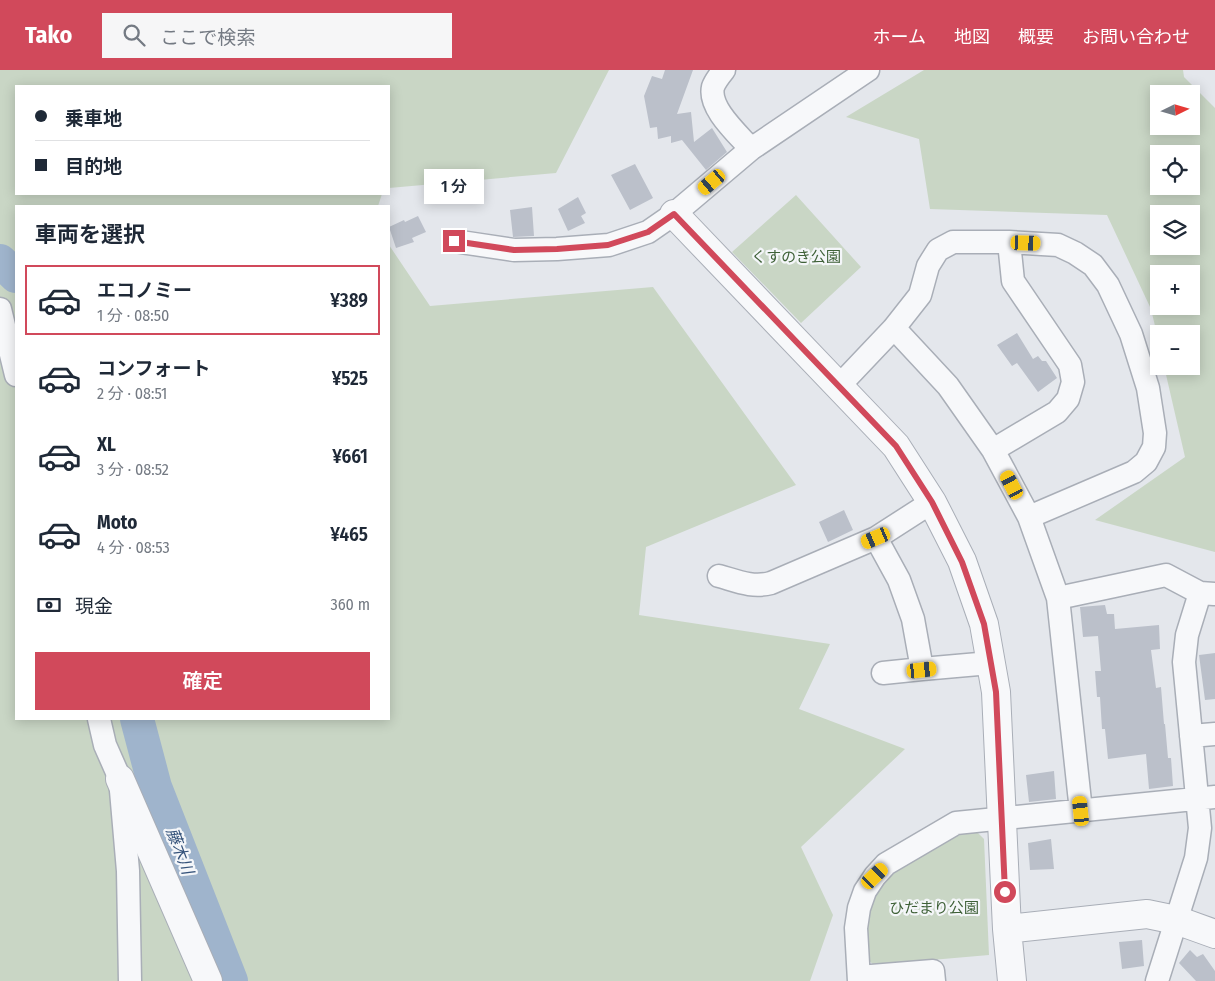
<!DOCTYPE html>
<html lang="ja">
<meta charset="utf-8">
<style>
body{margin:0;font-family:"Fira Sans Condensed","Noto Sans JP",sans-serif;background:#f6f6f7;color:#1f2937;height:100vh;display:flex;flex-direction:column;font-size:19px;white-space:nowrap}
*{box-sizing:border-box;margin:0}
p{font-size:16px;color:#747a83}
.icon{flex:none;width:28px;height:28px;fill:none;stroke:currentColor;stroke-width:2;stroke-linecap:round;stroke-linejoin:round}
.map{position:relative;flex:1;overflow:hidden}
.panel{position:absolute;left:15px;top:135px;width:375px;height:515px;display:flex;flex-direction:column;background:#fff;border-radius:0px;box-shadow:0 2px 12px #0003}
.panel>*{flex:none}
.hud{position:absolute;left:15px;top:15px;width:375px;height:110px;border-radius:0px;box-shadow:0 2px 12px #0003;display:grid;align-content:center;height:110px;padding:0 20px;background:#fff}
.needle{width:32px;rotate:85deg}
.tools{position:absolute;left:1150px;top:15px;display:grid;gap:10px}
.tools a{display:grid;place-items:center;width:50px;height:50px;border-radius:0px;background:#fff;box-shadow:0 2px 12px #0003;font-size:25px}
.end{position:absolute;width:22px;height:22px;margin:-11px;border:6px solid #d1495b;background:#fff;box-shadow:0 0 0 2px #fff}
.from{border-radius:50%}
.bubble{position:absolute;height:35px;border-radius:0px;background:#fff;box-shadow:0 2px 12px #0003;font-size:16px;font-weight:600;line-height:35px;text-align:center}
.car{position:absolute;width:15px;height:30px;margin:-15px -8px;border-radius:6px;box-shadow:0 0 4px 1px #0007;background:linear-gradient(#f5c518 24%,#345 0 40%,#f5c518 0 76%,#345 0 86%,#f5c518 0)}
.hud b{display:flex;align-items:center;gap:18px;height:48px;font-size:19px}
.hud b+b{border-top:1px solid #e0e1e3}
.hud i{width:12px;height:12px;background:#1f2937}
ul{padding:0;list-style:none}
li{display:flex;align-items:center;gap:15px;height:70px;margin:0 10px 8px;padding:0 10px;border:2px solid transparent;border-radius:0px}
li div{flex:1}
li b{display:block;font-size:19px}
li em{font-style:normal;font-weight:600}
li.active{border-color:#d1495b}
li>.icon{width:45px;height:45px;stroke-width:1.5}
h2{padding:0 20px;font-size:22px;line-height:60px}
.pay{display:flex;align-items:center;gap:12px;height:55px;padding:0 20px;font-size:19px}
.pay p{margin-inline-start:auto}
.primary-button{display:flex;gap:10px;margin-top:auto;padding:10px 20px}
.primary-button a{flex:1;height:58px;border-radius:0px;background:#d1495b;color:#fff;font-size:20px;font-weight:600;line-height:58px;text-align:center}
header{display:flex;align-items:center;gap:30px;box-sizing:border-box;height:70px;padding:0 25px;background:#d1495b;color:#fff}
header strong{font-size:24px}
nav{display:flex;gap:28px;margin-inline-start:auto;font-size:18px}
.search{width:350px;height:45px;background:#f6f6f7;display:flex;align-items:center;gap:12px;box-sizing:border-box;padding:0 18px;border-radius:0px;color:#747a83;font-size:19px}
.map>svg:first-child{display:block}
.green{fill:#c9d6c5;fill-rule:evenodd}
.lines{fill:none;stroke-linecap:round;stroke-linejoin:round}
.river{stroke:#9fb4cc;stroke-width:34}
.building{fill:#bbc0ca}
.minor-casing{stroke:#a9aeb7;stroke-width:25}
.tertiary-casing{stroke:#a9aeb7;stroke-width:30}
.minor{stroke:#f7f8fa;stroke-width:22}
.tertiary{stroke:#f7f8fa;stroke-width:28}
.route{stroke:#d1495b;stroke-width:6}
.labels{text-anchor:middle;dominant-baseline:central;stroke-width:4.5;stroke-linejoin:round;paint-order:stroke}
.park-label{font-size:15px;fill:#3f6138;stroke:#f4f6f9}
.water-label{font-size:16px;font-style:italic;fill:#34527a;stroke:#f4f6f9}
</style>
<header>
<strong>Tako</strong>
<div class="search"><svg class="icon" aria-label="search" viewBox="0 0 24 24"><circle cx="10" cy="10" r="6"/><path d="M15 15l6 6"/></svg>ここで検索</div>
<nav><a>ホーム</a><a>地図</a><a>概要</a><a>お問い合わせ</a></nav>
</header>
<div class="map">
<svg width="1215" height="911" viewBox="0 0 1215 911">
<rect width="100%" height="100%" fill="#e4e7ec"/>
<path class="green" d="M 0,0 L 609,0 L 556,103 L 389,118 L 389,16 L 16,16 L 16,124 L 382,124 L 378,136 L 16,136 L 16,649 L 389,649 L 389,175 L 430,236 L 653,217 L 796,415 L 646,477 L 639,545 L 830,574 L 799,639 L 905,679 L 801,777 L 833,845 L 810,911 L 0,911 Z
M 924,0 L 1183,0 L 1184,7 L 1215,38 L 1215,482 L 1095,450 L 1185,387 L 1164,296 L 1191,296 L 1191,264 L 1159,264 L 1159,273 L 1151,239 L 1107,145 L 930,139 L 919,69 L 846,47 ZM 1159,24 L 1191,24 L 1191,56 L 1159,56 ZM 1159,84 L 1191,84 L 1191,116 L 1159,116 ZM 1159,144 L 1191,144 L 1191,176 L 1159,176 ZM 1159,204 L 1191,204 L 1191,236 L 1159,236 Z
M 796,125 L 861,197 L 801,253 L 732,182 Z
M 976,761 L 984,769 L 989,885 L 874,895 L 868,890 L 865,864 L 871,832 L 881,816 L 893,803 L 958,764 Z"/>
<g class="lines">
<path class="river" d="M 0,191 L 16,206
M 137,649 L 155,717 L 231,911"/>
</g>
<path class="building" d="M 665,0 L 693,0 L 677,44 L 691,42 L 694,72 L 712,58 L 727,82 L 706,100 L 682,70 L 671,73 L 671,66 L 658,69 L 657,57 L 650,58 L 644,26 L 652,6 L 662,9 Z
M 635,94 L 653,128 L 630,140 L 611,105 Z
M 578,127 L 586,143 L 581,146 L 585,153 L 568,161 L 558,139 Z
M 532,137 L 534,166 L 513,167 L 510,140 Z
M 418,146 L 426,162 L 412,168 L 414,172 L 396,178 L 389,157 L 404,150 L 405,152 Z
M 1017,263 L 1033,289 L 1038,286 L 1042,291 L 1046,291 L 1057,308 L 1038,322 L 1017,293 L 1012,296 L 997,275 Z
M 844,440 L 853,460 L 828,472 L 819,452 Z
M 1105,535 L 1107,544 L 1114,544 L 1115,559 L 1159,555 L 1160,579 L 1151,580 L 1156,618 L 1161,617 L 1164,654 L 1165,654 L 1168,688 L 1171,688 L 1173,716 L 1149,719 L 1146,684 L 1108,689 L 1105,659 L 1102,659 L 1100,627 L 1097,627 L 1095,601 L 1101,601 L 1098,566 L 1083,567 L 1080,537 Z
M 1215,583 L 1215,629 L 1205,630 L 1199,585 Z
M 1054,701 L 1056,729 L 1029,732 L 1026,705 Z
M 1051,769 L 1054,799 L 1030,800 L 1028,773 Z
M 1142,870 L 1144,896 L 1122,899 L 1119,872 Z
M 1190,880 L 1197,887 L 1203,884 L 1215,901 L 1215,911 L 1196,911 L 1179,893 Z"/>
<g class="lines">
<g class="minor-casing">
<path id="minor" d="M 724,0 C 720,5 715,11 713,17 C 708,38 738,64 751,79
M 454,171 L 514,180 L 557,179 L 609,175 L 648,162 L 674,144 L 751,79 L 868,0
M 0,239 L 16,305
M 894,258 L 948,316 L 993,380 L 1029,447 L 1058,528 L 1081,741
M 839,316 L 894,258 L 920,225 L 928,196 L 938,180 L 953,172 L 1009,172 L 1058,175 L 1075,183 L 1093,195 L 1108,215 L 1131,264 L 1148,318 L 1155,363 L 1154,377 L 1146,392 L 1134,402 L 1029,447
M 993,380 L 1057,342 L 1068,329 L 1073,312 L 1070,295 L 1013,211 L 1009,172
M 876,468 L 899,510 L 913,549 L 922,599 L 990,593
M 719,506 C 737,511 752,518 771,513 L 876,468 L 932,432
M 1058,528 L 1166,505 L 1200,523 L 1214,524
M 883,603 L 922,599
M 99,649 L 105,675 L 120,709 L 128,801 L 130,911
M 1191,666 L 1215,664
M 859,907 L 933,901 L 934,911
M 859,911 L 856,858 L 859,838 L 865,821 L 875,806 L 886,794 L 956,753 L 1215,727
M 1157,911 L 1196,788 L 1200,758 L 1184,592 L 1187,565 L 1200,523"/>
</g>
<g class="tertiary-casing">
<path id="tertiary" d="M 674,144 L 896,376 L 932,432 L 962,491 L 984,554 L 996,622 L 1007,859 L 1012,911
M 120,709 L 208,911
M 1007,859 L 1147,844 L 1176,850 L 1215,864"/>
</g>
<use href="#minor" class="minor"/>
<use href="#tertiary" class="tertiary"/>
</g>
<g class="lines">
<path class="route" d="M 454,171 L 514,180 L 557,179 L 608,175 L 648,162 L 674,144 L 896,376 L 932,432 L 962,492 L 984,554 L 996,622 L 1005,822"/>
</g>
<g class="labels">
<g class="park-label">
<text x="796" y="187">くすのき公園</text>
<text x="934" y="838">ひだまり公園</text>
</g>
<g class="water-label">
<text transform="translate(180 781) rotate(69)">藤木川</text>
</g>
</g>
</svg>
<div class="tools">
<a><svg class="needle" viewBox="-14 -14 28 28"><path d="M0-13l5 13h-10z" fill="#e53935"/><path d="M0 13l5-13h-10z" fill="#747a83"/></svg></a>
<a><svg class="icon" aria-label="locate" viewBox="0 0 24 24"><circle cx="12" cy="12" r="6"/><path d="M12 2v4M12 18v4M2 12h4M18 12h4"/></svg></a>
<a><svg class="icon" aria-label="layers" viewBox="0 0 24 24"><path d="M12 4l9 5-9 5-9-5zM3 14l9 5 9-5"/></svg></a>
<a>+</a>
<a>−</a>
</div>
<i class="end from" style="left:1005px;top:822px"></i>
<i class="end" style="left:454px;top:171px"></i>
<div class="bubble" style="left:424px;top:99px;width:60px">1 分</div>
<i class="car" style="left:712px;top:112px;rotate:230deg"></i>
<i class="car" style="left:1026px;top:173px;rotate:92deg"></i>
<i class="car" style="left:1012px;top:415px;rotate:332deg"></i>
<i class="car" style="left:876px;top:468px;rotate:247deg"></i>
<i class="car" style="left:922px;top:600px;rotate:84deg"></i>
<i class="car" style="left:1081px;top:741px;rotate:354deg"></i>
<i class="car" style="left:875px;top:806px;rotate:46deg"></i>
<div class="hud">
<b><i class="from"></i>乗車地</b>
<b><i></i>目的地</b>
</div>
<section class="panel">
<h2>車両を選択</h2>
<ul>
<li class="active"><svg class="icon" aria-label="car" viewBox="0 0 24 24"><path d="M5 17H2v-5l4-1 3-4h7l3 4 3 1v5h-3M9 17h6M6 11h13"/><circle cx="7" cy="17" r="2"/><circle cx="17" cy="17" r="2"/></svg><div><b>エコノミー</b><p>1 分 · 08:50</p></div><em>¥389</em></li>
<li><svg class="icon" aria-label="car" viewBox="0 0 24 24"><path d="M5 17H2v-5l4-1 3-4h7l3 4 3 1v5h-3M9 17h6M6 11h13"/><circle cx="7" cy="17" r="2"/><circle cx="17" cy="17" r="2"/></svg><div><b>コンフォート</b><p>2 分 · 08:51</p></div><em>¥525</em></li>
<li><svg class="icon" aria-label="car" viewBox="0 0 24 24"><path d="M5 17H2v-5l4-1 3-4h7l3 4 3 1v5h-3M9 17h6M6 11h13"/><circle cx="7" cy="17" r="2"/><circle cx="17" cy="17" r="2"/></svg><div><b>XL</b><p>3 分 · 08:52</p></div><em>¥661</em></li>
<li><svg class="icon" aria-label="car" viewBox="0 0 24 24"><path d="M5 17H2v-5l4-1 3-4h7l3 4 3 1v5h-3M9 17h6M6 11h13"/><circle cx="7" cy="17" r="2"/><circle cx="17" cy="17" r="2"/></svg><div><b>Moto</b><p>4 分 · 08:53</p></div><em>¥465</em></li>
</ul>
<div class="pay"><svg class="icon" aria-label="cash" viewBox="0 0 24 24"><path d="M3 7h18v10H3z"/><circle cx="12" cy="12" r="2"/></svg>現金<p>360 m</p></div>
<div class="primary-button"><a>確定</a></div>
</section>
</div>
